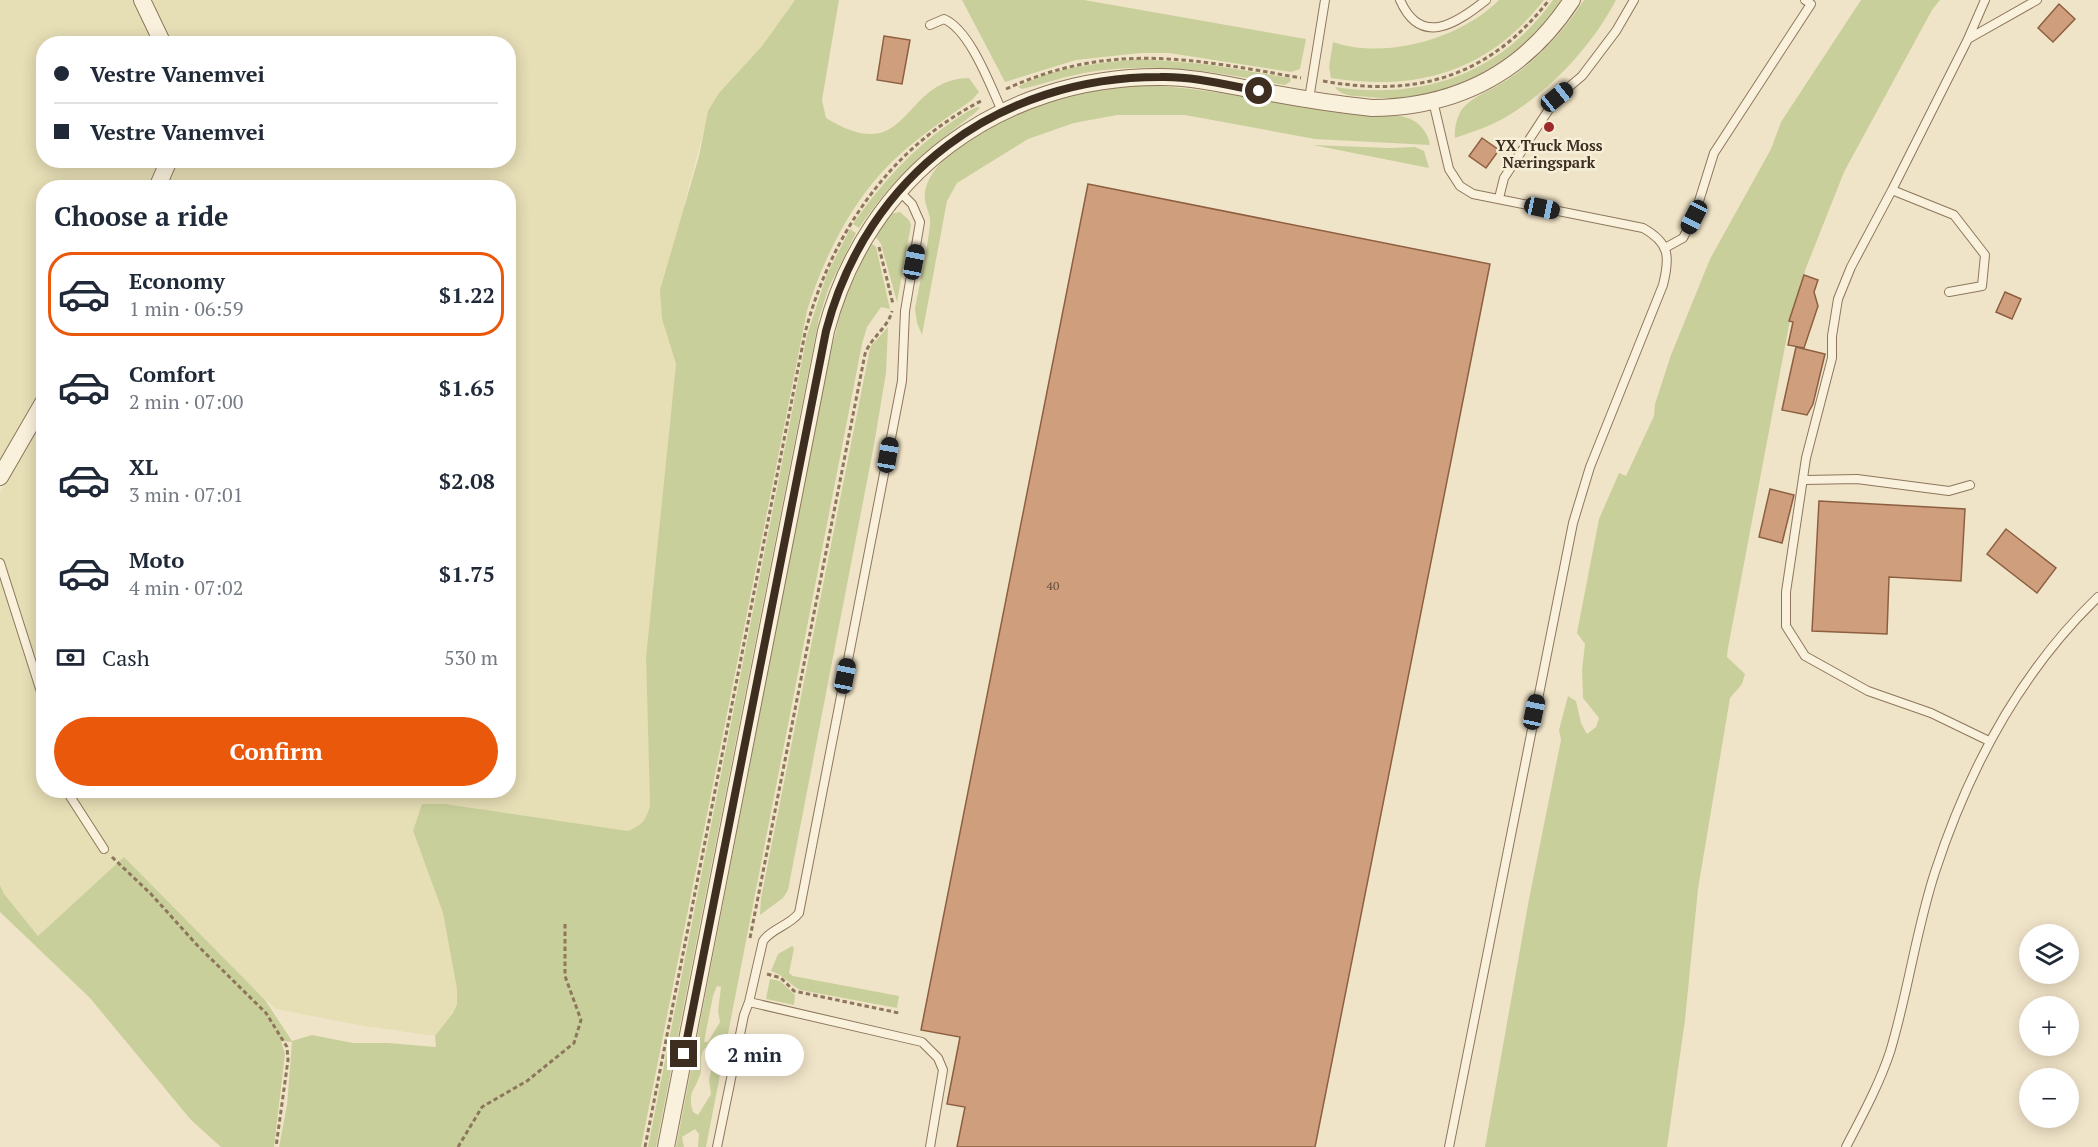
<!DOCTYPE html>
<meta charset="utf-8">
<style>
body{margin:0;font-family:"PT Serif",serif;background:#f6f6f7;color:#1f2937;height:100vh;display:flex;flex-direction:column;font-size:22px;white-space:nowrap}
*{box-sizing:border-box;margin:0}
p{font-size:20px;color:#747a83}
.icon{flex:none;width:33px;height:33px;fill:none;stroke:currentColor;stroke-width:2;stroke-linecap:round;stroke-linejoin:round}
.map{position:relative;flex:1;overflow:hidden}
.drawer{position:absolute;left:36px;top:180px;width:480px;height:618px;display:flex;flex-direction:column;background:#fff;border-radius:24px;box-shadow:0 3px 15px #0003}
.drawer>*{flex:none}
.top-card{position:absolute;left:36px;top:36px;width:480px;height:132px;border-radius:24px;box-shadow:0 3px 15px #0003;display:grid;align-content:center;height:132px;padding:0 18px;background:#fff}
.fabs{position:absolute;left:2019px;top:924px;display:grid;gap:12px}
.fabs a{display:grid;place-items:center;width:60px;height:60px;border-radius:50%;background:#fff;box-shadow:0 3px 15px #0003;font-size:30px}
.end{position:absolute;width:27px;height:27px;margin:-14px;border:8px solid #3d2e20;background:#fff;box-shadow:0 0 0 3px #fff}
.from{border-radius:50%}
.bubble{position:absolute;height:42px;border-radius:21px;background:#fff;box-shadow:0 3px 15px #0003;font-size:20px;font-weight:700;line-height:42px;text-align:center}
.car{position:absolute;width:18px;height:36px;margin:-18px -9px;border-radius:8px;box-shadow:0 0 4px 2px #0007;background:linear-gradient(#222 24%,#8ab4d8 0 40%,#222 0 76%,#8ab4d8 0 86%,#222 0)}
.top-card b{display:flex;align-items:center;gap:21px;height:57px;font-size:22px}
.top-card b+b{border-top:2px solid #e0e1e3}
.top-card i{width:15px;height:15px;background:#1f2937}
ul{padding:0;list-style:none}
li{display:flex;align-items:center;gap:18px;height:84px;margin:0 12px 9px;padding:0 6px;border:3px solid transparent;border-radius:24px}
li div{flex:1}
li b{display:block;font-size:22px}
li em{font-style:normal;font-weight:700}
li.current{border-color:#ea580c}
li>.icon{width:54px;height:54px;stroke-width:1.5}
h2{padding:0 18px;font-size:27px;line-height:72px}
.pay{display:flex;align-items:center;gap:15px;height:66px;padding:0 18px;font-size:22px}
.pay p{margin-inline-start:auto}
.cta{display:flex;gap:12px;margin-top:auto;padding:12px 18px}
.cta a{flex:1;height:69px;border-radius:36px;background:#ea580c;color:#fff;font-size:24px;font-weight:700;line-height:69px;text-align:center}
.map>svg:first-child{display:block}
.farmland{fill:#e6deb5}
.green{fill:#c9cf9b;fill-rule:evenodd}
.building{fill:#cf9f7d;stroke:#8d5f41;stroke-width:1.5}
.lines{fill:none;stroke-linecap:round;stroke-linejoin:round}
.lane-casing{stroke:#8d765c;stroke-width:10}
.street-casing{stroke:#8d765c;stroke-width:18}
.path{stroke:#8d765c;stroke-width:3;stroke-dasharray:4.5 3;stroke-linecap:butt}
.lane{stroke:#faf1dc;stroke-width:8}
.street{stroke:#faf1dc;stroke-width:16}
.route{stroke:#3d2e20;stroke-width:8}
.poi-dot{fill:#9e2a2b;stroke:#f7eed8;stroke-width:2}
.labels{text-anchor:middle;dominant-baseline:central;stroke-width:5;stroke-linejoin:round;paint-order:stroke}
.number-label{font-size:12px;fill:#624a37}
.poi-label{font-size:15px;font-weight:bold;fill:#3d2e20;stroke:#f7eed8}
</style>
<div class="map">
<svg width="2098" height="1147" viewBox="0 0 2098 1147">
<rect width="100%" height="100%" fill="#f0e4c8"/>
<path class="farmland" d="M 0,0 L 134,0 L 154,43 L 44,44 L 44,160 L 161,161 L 148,187 L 44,188 L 43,383 L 0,460 Z
M 150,0 L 795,0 L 762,46 L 719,93 L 705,126 L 685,201 L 665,329 L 676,364 L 646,657 L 650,805 L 648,814 L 638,827 L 628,831 L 445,804 L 428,804 L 413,832 L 443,913 L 457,989 L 457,1004 L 453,1013 L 435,1036 L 364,1026 L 276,1009 L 247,982 L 124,857 L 38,936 L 3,894 L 0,885 L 0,493 L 43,415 L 44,790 L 508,790 L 508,188 L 165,187 L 175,161 L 508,160 L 508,44 L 171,43 Z"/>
<path class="green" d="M 795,0 L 839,0 L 822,100 L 826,118 C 911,170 900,79 969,78 L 979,92 L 972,100 C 941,122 909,143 883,171 C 848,209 822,262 807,311 L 641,1147 L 279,1147 L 287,1105 L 292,1042 L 281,1041 L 285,1054 L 274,1147 L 221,1147 L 191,1120 L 90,998 L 0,912 L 0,885 L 4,894 L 38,936 L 124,857 L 265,1000 L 292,1041 L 312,1035 L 353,1043 L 388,1043 L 436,1047 L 435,1036 L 453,1013 L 457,1004 L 457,989 L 443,913 L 413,831 L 422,804 L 445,804 L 628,831 C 641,826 647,819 650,805 L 646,657 L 676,364 L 662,319 L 660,290 L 699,156 L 708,111 L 719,93 L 762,46 Z
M 962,0 L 1084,0 L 1306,39 L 1300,69 L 1291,72 L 1169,53 L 1140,53 L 1076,60 L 1005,82 Z
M 1499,0 L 1544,0 C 1489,71 1418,92 1331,78 L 1329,67 L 1333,42 C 1385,60 1460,39 1499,0 Z
M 1553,0 L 1561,0 C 1522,63 1442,105 1368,97 C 1357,96 1341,97 1335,87 C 1423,100 1500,74 1553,0 Z
M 1584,0 L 1616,0 C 1592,46 1551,90 1506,117 C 1491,126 1472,132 1455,138 C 1454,129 1457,115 1463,108 C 1473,96 1494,89 1507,80 C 1539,59 1563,32 1584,0 Z
M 1861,0 L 1940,0 L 1932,10 L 1844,172 L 1806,268 L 1790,320 L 1728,648 L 1727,657 L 1745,674 L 1742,684 L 1730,698 L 1698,889 L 1685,1020 L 1667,1147 L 1485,1147 L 1529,899 L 1561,740 L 1559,730 L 1568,696 L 1576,701 L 1581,723 L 1587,734 L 1596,727 L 1599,718 L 1583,698 L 1582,670 L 1585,644 L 1577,633 L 1599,519 L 1619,473 L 1626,476 L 1654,416 L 1655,404 L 1671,355 L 1710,259 L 1771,149 L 1781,122 Z
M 1142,59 L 1205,64 L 1278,76 L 1290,78 L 1291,81 L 1285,85 C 1217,72 1153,61 1084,73 C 1063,77 1043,84 1022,89 L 1018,87 C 1051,67 1104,62 1142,59 Z
M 1139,85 C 1208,87 1275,104 1344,113 C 1360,115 1396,113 1408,118 C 1419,122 1428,132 1430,145 L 1315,139 L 1185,115 L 1117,115 L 1074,123 L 1028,139 L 957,183 L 947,201 L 922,335 L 917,323 L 915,309 C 920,281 927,252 930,224 C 931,209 920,204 927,184 C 947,135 1040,100 1089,91 C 1105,88 1122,87 1139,85 Z
M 978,107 L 980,108 L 976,112 C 926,151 895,175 859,228 L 853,224 C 880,185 911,150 950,123 C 959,117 968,110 978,107 Z
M 1313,145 L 1390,148 L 1415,147 L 1424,151 L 1429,168 Z
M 900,212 L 909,220 L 911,225 L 897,302 L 881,244 L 875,236 L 890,214 Z
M 850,229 L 856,233 L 829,287 L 819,318 L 656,1147 L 648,1147 L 807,335 L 827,274 Z
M 871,243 L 876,247 L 890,309 L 881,307 L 867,327 L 862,344 L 706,1147 L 698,1147 L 699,1134 L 695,1129 L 682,1137 L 684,1147 L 676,1147 L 826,371 L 844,300 ZM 717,986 L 721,987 L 718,1011 L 720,1022 L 708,1042 L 704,1042 L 713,996 ZM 710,1047 L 713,1052 L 706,1063 L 712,1067 L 709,1080 L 711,1094 L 698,1115 L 693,1112 C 687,1091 695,1091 700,1075 C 703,1065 698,1058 705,1048 Z
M 888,327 L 886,373 L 874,445 L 788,890 L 783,898 L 760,915 L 761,898 L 869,353 L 871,346 Z
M 792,946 L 794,948 L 789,973 L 793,976 L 899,996 L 897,1008 L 800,990 C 789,984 784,975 771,971 L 778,954 Z
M 770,979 L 780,981 L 795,995 L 794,1005 L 766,999 Z"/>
<path class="building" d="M 2059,4 L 2075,19 L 2053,42 L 2038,28 Z
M 884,36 L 910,40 L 902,84 L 877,80 Z
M 1482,138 L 1499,150 L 1486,168 L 1469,156 Z
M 1088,184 L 1490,264 L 1315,1147 L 957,1147 L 965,1107 L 947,1104 L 960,1037 L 921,1030 Z
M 1804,275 L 1818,280 L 1814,292 L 1818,306 L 1804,348 L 1788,345 L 1793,322 L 1789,321 Z
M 2005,292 L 2021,299 L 2012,319 L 1996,312 Z
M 1796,347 L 1825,354 L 1813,404 L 1807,415 L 1782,410 Z
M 1770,489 L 1794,495 L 1782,543 L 1759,537 Z
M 1819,501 L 1965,509 L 1961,581 L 1889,577 L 1887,634 L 1812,631 Z
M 2006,529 L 2056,568 L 2037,593 L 1987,554 Z"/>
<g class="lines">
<g class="lane-casing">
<path id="lane" d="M 1400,0 C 1421,48 1457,23 1486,0
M 930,25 L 944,19 C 970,30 990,85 1002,111
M 1968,39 L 2037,0
M 1309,99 L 1325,0
M 1433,101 L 1449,169 L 1460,186 L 1473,194 L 1643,228 C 1670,243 1670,257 1663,285 L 1590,467 L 1573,523 L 1449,1147
M 1892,190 L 1851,267 L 1838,299 L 1832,336 L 1832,358 L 1806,458 L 1786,592 L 1786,626 L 1805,656 L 1868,691 L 1931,713 L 1989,741
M 1499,198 L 1504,178 L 1557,97 L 1582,76 L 1616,31 L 1634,0
M 1665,248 L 1683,238 L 1694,217 L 1714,153 L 1811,4 L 1805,0
M 1949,292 L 1982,286 L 1985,255 L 1954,215 L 1892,190 L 1968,39 L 1985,0
M 1805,480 L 1857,479 L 1949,491 L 1970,485
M 0,563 L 44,701
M 66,790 L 104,849
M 749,1002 L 922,1042 L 938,1058 L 943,1070 L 930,1147
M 717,1147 L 744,1015 L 749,1002 L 763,941 C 772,928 789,926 799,913 L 902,381 L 905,311 L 920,222 L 912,204 L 900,192
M 1846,1147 C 1862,1116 1879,1085 1890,1052 C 1908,993 1916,930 1935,872 C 1969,768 2019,673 2098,597"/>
</g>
<g class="street-casing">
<path id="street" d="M 142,0 L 163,44
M 157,188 L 169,160
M 0,477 L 44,401
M 666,1147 L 826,331 C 867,175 1000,76 1161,77 C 1193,77 1227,85 1260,91 C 1297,98 1334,104 1372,108 C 1458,107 1525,72 1572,0"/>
</g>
<path class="path" d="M 1323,81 C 1417,98 1489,77 1549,0
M 1006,89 C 1111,41 1193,59 1301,78
M 879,247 L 893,304
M 112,857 L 151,894 L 197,945 L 266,1013 L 287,1047 L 288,1060 L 276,1147
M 750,938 L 865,354 C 871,337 888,328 892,311
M 767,974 L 781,978 L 794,991 L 899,1013
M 458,1147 L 482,1107 L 527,1081 L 574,1043 L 581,1020 L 565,976 L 565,924
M 645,1147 L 805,333 C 831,234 890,147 983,100"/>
<use href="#lane" class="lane"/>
<use href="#street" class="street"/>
</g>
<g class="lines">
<path class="route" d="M 684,1054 L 826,331 C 867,174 999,77 1160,77 C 1193,76 1227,85 1259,91"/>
</g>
<circle class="poi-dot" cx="1549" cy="127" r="6"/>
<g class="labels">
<g class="number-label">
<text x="1053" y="585">40</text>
</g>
<g class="poi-label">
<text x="1549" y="145">YX Truck Moss<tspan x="1549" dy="17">Næringspark</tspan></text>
</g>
</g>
</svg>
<div class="fabs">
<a><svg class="icon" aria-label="layers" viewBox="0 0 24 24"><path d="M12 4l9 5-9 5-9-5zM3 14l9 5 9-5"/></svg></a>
<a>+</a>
<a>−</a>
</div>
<i class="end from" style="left:1259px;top:91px"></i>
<i class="end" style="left:684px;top:1054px"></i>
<div class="bubble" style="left:705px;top:1034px;width:99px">2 min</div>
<i class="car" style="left:1557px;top:97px;rotate:51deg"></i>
<i class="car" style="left:1542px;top:208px;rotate:102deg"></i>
<i class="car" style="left:1694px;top:217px;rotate:207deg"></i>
<i class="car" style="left:914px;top:262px;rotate:11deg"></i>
<i class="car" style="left:888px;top:455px;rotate:10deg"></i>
<i class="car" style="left:845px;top:676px;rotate:11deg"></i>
<i class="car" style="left:1534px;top:712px;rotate:12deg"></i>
<div class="top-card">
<b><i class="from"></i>Vestre Vanemvei</b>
<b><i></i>Vestre Vanemvei</b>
</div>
<section class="drawer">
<h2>Choose a ride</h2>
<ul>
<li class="current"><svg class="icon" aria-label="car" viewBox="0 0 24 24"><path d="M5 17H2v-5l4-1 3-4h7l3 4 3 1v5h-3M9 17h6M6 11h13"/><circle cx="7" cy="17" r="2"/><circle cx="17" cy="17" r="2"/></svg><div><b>Economy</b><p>1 min · 06:59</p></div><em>$1.22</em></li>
<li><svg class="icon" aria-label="car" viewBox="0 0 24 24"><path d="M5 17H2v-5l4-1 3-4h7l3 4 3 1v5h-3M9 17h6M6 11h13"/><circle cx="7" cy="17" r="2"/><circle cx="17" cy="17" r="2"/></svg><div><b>Comfort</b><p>2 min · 07:00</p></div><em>$1.65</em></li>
<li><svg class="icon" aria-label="car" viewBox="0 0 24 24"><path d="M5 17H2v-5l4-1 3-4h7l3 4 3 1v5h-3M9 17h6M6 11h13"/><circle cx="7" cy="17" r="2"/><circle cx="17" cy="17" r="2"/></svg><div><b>XL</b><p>3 min · 07:01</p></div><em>$2.08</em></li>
<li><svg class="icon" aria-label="car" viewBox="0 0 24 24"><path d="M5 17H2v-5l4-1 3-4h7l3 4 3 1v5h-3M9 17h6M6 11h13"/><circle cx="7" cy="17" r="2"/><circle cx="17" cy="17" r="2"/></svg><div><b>Moto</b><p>4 min · 07:02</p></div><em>$1.75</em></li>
</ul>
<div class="pay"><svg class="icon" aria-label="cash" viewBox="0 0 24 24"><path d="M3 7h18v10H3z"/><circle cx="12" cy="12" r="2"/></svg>Cash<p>530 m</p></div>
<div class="cta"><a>Confirm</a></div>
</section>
</div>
